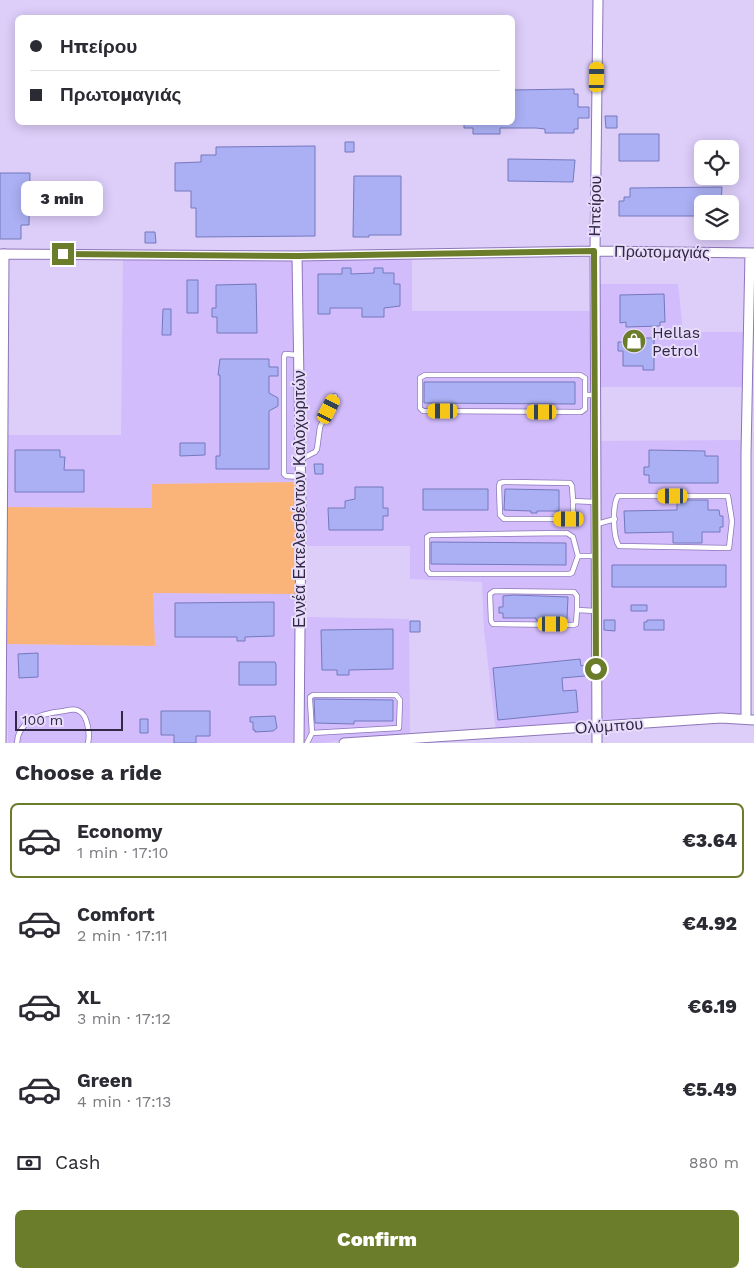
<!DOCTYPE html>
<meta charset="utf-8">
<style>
body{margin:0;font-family:"Work Sans",sans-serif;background:#f2f2f3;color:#2b2b33;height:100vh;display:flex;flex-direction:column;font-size:19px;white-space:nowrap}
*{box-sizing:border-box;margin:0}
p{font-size:16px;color:#7c7c81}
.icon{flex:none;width:28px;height:28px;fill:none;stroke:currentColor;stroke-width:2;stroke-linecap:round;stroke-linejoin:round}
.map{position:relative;height:743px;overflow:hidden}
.panel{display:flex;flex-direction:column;background:#fff;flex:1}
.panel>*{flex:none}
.guide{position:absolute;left:15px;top:15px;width:500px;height:110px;border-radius:8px;box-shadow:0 2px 12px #0003;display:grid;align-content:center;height:110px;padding:0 15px;background:#fff}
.controls{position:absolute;left:694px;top:140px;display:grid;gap:10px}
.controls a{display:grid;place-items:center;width:45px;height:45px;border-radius:8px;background:#fff;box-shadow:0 2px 12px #0003;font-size:25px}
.scale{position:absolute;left:15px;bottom:12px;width:108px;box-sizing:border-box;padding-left:5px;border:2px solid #322744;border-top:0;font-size:14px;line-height:18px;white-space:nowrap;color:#322744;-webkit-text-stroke:4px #e7ddfb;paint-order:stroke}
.end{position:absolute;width:22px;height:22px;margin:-11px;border:6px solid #6b7c2b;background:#fff;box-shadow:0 0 0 2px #fff}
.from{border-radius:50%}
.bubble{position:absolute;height:35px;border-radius:8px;background:#fff;box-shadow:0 2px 12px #0003;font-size:16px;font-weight:800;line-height:35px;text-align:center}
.car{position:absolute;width:15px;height:30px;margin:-15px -8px;border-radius:6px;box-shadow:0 0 4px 1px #0007;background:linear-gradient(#f5c518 24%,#345 0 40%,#f5c518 0 76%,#345 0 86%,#f5c518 0)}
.guide b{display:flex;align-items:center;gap:18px;height:48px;font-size:19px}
.guide b+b{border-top:1px solid #e1e1e2}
.guide i{width:12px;height:12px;background:#2b2b33}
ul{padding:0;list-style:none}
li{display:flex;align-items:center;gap:15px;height:75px;margin:0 10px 8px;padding:0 5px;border:2px solid transparent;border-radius:8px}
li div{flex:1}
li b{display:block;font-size:19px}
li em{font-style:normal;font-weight:800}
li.selected{border-color:#6b7c2b}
li>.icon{width:45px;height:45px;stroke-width:1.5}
h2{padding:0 15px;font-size:22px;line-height:60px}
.pay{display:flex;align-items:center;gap:12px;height:55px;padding:0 15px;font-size:19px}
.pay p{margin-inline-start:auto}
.cta{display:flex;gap:10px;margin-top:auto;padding:10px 15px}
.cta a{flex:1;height:58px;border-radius:8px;background:#6b7c2b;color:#fff;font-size:20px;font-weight:800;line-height:58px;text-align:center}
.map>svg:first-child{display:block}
.built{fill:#d2bcfc}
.green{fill:#fab479}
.building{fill:#abb0f4;stroke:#7478bd}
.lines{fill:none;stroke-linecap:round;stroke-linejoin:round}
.service-casing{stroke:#8e75b9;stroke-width:6}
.minor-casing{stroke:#8e75b9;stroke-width:11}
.service{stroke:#fff;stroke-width:4.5}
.minor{stroke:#fff;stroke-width:9}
.route{stroke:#6b7c2b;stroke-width:6}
.labels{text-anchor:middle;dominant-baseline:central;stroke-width:4;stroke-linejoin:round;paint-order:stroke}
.street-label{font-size:16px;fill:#322744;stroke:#e7ddfb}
.poi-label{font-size:16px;fill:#322744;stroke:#e7ddfb;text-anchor:start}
</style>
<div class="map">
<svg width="754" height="743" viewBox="0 0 754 743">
<rect width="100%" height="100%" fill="#dccdf9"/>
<path class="built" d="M 123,258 L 291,258 L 295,263 L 297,482 L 153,484 L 152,508 L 7,507 L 7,435 L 121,435 Z
M 302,259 L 412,260 L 412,311 L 591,311 L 592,284 L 678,284 L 683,332 L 746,332 L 746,387 L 599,387 L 601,441 L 744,440 L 745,707 L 741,714 L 496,731 L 484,630 L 482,582 L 410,579 L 410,546 L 306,546 Z
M 152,593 L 304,594 L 305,617 L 409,619 L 410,733 L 322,743 L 8,743 L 7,644 L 155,646 Z"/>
<path class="green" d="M 297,482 L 297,594 L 153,593 L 155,646 L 7,644 L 7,507 L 152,508 L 152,484 Z"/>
<path class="building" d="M 574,89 L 574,94 L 578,94 L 578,107 L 589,107 L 589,118 L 578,118 L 578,129 L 574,129 L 574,133 L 545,133 L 545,129 L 536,128 L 500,128 L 500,134 L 473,134 L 473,128 L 464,128 L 464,122 L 512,122 L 512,90 Z
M 605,116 L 617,116 L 617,128 L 606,128 Z
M 619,134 L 659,134 L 659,161 L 619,161 Z
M 345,142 L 354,142 L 354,152 L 345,152 Z
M 315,146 L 315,236 L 196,237 L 196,208 L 191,208 L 191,191 L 175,191 L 175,163 L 201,162 L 201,155 L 216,155 L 216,147 Z
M 508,159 L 575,160 L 573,182 L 508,181 Z
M 0,173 L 30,173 L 29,225 L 21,225 L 21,239 L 0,239 Z
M 354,176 L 401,176 L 401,235 L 369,235 L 369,237 L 353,237 Z
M 722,187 L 721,204 L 702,204 L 702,216 L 619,216 L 619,201 L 624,201 L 624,197 L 630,197 L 630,188 Z
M 145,232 L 155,232 L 156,243 L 145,243 Z
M 342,268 L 351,268 L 351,274 L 374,273 L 374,268 L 383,268 L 383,273 L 394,273 L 394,284 L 400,284 L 400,306 L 384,308 L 384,317 L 362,317 L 362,308 L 330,308 L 330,314 L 318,314 L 318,274 L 342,274 Z
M 187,280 L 198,280 L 198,313 L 187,313 Z
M 256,284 L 257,333 L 217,333 L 217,317 L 212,317 L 212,308 L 216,308 L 216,285 Z
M 664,294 L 665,322 L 660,322 L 660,326 L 626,327 L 626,322 L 620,323 L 620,295 Z
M 163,309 L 171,309 L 171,335 L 162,335 Z
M 637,338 L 654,338 L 654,370 L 643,370 L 643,366 L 623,366 L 623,351 L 618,351 L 618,342 L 637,342 Z
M 220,359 L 269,359 L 269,367 L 278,367 L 278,376 L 269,376 L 269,393 L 278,398 L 278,406 L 269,411 L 269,469 L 216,469 L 216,456 L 220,456 L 220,375 L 218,375 Z
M 424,382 L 575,382 L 575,404 L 424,403 Z
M 180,443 L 205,443 L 205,455 L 180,456 Z
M 15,450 L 60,450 L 60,457 L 65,457 L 64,470 L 84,470 L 84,492 L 15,492 Z
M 649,450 L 705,451 L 705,456 L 718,456 L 718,483 L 649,483 L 649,475 L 644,475 L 644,467 L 649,467 Z
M 314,464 L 323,464 L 323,474 L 315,474 Z
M 355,487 L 383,487 L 383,508 L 388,508 L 388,516 L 383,516 L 383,530 L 329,530 L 328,508 L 345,508 L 345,501 L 355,499 Z
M 423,489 L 488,489 L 488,510 L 423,510 Z
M 505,489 L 559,490 L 559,511 L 537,511 L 537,513 L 531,513 L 531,511 L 504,510 Z
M 677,500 L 708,500 L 708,510 L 719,510 L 720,516 L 723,516 L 723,527 L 720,527 L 720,532 L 702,532 L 702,543 L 673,543 L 673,532 L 625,533 L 624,511 L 677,510 Z
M 431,542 L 566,543 L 566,565 L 431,564 Z
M 612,565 L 726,565 L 726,587 L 612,587 Z
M 514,595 L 568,597 L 567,619 L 541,618 L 541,621 L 536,620 L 536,618 L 503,618 L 503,613 L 499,613 L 499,607 L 503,607 L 503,596 Z
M 274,602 L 274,636 L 245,637 L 245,641 L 237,641 L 237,637 L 175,637 L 175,603 Z
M 631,605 L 647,605 L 647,611 L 631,611 Z
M 604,620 L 615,620 L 615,631 L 604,630 Z
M 647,620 L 664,620 L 664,630 L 644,630 L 644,622 L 647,622 Z
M 410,621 L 420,621 L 420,632 L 410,632 Z
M 393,629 L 393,669 L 349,670 L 349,675 L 337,675 L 337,670 L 322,670 L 321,630 Z
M 38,653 L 38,677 L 19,678 L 18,654 Z
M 580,659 L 581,666 L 584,665 L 585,676 L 562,678 L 563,691 L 576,690 L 578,712 L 498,720 L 493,668 Z
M 239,662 L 275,662 L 276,664 L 276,685 L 239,685 Z
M 314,699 L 393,700 L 393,721 L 354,721 L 354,724 L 315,723 Z
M 161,711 L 210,711 L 210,736 L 196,736 L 196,743 L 174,743 L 174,735 L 161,735 Z
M 275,716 L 277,728 L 273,731 L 255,732 L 255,730 L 253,730 L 253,722 L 250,722 L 250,717 Z
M 140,719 L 148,719 L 148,733 L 140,733 Z"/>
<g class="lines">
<g class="service-casing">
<path id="service" d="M 298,355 L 285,354 L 284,357 L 284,474 L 286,476 L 300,477
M 585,395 L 585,409 L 581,412 L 423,411 L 420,408 L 420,378 L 425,375 L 580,375 L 585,378 L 585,395 L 595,395
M 301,459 L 315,452 L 317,449 L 320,427 L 335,396
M 618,496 L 728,496 L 732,521 L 729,548 L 619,546 C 613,537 612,506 618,496 Z
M 573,501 L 573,516 L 569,519 L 504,519 L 500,515 L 499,486 L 500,483 L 504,482 L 570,483 L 572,486 L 573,501 L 595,502
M 597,524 L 615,519
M 578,556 L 572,573 L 569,574 L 430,574 L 427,570 L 427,537 L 430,535 L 567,533 L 573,537 L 578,556 L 595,556
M 577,610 L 576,624 L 573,625 L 493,624 L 491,621 L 490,594 L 494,591 L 574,592 L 577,596 L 577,610 L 596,611
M 17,743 C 18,719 44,713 64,711 C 69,710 75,708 79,711 C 88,715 90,735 88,743
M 307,743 L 312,733 L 310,700 L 310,697 L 313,695 L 396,695 L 400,700 L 399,728 L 312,733"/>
</g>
<g class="minor-casing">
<path id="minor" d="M 0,254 L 297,256 L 595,251 L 754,253
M 297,256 L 301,510 L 299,743
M 746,718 L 746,454 L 750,253
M 1,743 L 4,254
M 344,743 L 721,718 L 754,720
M 597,743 L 595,251 L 598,0"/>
</g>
<use href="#service" class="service"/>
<use href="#minor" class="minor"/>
</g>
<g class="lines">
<path class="route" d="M 63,254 L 298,256 L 594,251 L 596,669"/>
</g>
<defs>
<g id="shop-disc" transform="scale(1.25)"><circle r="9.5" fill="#6b7c2b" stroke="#e7ddfb"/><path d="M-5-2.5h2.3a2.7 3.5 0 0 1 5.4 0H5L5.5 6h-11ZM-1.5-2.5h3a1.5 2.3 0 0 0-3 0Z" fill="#fff"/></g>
</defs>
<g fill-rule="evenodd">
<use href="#shop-disc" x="634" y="341"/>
</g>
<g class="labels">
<g class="street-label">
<text transform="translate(595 206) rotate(-89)">Ηπείρου</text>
<text transform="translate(662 252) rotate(1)">Πρωτομαγιάς</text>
<text transform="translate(299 499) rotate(-90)">Εννέα Εκτελεσθέντων Καλοχωριτών</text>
<text transform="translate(609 726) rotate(-4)">Ολύμπου</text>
</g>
<g class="poi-label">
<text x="652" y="332">Hellas<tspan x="652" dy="18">Petrol</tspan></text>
</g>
</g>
</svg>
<div class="controls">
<a><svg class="icon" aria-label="locate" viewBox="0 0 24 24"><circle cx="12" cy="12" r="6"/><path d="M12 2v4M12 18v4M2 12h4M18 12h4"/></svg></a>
<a><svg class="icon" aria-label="layers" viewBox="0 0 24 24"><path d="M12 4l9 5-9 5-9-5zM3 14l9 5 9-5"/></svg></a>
</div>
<div class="scale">100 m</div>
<i class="end from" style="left:596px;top:669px"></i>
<i class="end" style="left:63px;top:254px"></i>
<div class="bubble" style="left:21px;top:181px;width:82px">3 min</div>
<i class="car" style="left:597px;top:77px;rotate:1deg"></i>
<i class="car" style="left:329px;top:409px;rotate:27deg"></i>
<i class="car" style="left:443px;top:411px;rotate:270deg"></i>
<i class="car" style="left:542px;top:412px;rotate:270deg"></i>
<i class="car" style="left:673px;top:496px;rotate:270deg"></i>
<i class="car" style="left:569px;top:519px;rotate:270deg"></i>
<i class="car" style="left:553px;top:624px;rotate:90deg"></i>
<div class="guide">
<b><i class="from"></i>Ηπείρου</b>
<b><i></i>Πρωτομαγιάς</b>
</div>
</div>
<section class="panel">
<h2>Choose a ride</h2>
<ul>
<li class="selected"><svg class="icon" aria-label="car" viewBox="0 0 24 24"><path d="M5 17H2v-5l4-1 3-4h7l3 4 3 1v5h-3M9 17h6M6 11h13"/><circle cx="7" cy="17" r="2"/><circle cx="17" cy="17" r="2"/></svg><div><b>Economy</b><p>1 min · 17:10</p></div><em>€3.64</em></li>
<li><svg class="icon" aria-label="car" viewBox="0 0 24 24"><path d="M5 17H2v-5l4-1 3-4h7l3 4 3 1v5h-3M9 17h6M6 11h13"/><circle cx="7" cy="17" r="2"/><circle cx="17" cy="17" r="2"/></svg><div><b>Comfort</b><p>2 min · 17:11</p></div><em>€4.92</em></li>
<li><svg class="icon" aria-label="car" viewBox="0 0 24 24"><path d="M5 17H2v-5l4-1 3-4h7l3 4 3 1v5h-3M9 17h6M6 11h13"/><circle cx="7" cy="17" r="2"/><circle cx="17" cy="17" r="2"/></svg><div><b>XL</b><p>3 min · 17:12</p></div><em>€6.19</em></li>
<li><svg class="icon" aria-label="car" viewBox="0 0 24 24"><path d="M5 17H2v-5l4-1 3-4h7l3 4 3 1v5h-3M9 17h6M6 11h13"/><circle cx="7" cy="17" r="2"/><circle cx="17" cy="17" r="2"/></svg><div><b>Green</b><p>4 min · 17:13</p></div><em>€5.49</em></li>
</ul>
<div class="pay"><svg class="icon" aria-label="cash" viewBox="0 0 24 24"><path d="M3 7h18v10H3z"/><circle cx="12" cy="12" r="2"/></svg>Cash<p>880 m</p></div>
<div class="cta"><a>Confirm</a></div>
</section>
